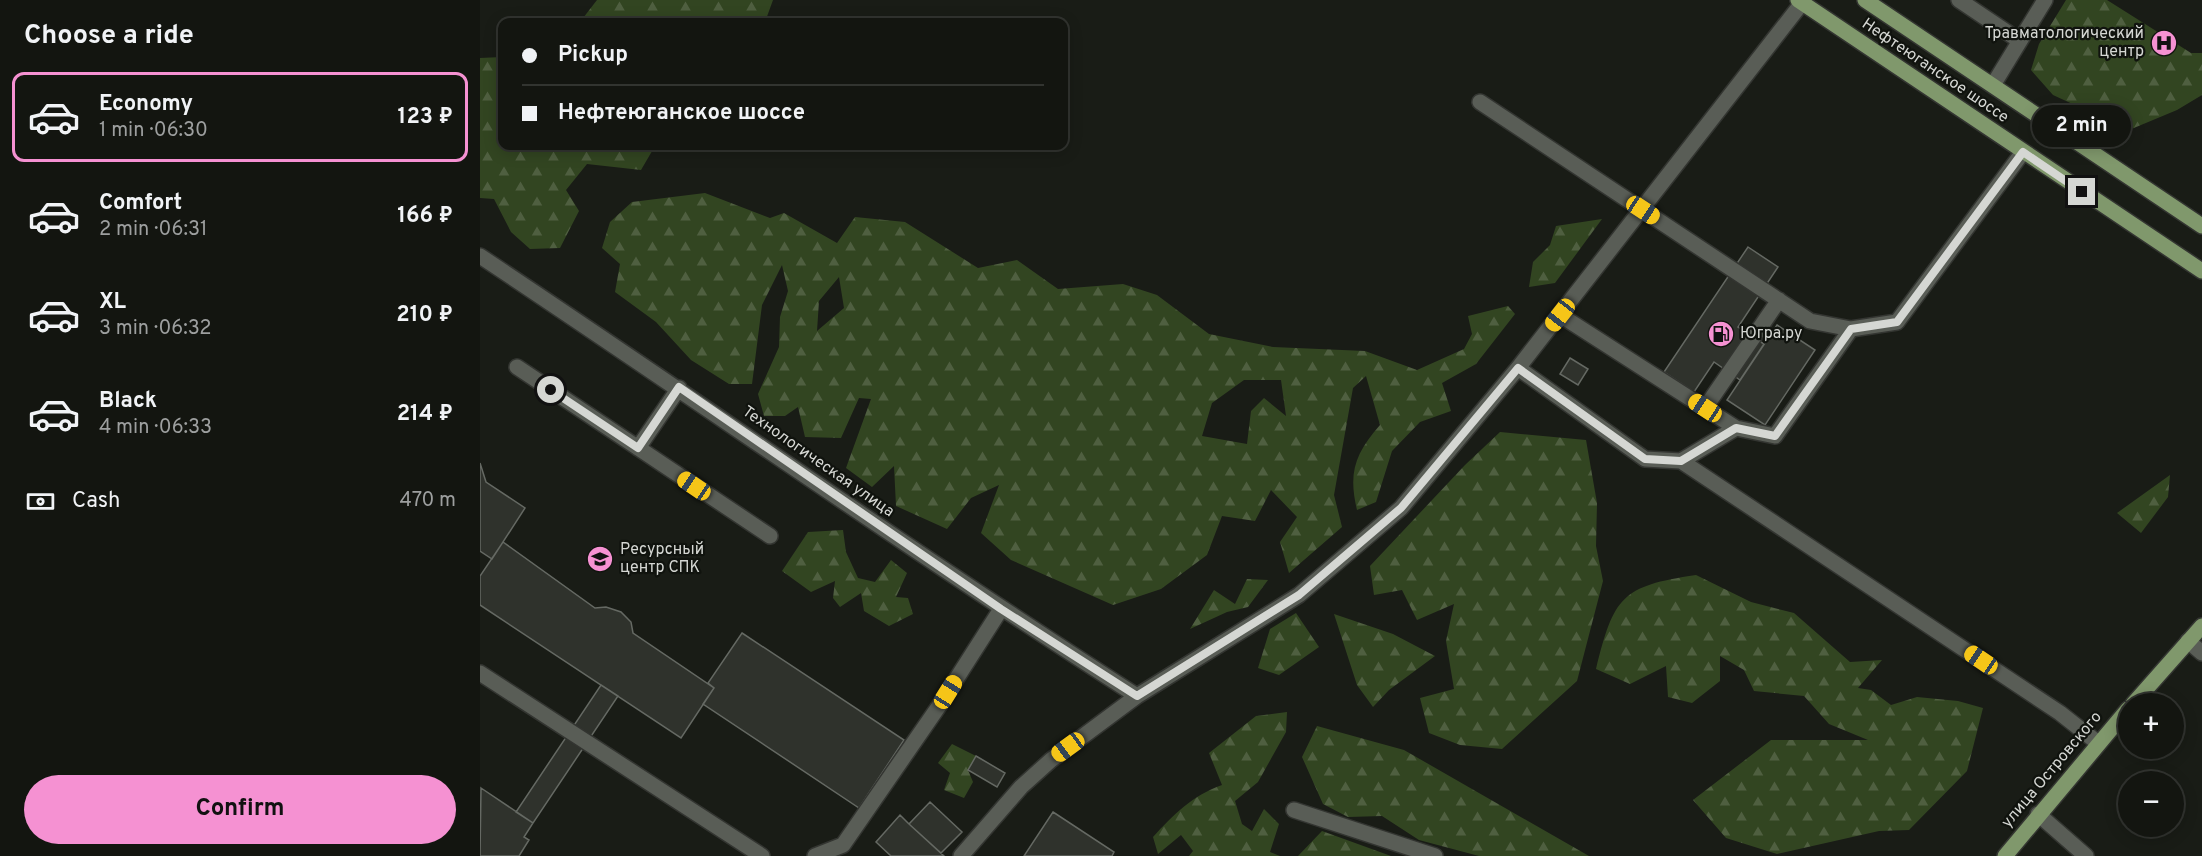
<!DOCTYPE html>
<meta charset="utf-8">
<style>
body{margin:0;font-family:Overpass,sans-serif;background:#1c1e19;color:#f1f3f6;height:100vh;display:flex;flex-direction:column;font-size:22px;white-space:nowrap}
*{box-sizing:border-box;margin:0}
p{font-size:20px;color:#9d9f9f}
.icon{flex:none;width:33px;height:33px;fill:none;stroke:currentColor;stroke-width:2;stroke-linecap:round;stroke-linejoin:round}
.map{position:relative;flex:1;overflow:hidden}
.sheet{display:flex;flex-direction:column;background:#131510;width:480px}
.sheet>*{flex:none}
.top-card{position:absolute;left:18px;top:18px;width:570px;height:132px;border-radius:12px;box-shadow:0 3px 15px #0003,0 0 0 2px #323430;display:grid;align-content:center;height:132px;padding:0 24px;background:#131510}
.controls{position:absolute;left:1638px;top:693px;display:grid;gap:12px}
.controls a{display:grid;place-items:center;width:66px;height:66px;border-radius:50%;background:#131510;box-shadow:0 3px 15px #0003,0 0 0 2px #323430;font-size:30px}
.end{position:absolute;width:27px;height:27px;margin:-14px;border:8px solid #d5d7d3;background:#111;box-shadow:0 0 0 3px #111}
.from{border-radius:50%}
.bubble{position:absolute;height:42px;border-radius:21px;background:#131510;box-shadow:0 3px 15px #0003,0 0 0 2px #323430;font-size:20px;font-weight:700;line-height:42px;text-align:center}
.car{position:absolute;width:18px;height:36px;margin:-18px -9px;border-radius:8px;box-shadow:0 0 4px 2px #0007;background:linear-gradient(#f5c518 24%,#345 0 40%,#f5c518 0 76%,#345 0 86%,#f5c518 0)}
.top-card b{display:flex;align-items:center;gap:21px;height:57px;font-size:22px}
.top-card b+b{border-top:2px solid #323430}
.top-card i{width:15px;height:15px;background:#f1f3f6}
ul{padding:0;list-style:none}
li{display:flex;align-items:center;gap:18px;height:90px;margin:0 12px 9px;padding:0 12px;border:3px solid transparent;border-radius:12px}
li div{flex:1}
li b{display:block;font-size:22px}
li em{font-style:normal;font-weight:700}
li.active{border-color:#f591d2}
li>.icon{width:54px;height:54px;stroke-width:1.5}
h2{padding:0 24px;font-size:27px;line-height:72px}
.pay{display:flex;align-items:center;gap:15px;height:66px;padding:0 24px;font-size:22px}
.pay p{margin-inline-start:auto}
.primary-button{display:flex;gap:12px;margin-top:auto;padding:12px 24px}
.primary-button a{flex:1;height:69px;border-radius:36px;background:#f591d2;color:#111;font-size:24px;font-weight:700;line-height:69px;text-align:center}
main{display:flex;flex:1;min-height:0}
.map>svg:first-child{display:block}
.forest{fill:url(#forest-firs);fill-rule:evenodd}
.building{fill:#2f322c;stroke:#656963;stroke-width:1.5}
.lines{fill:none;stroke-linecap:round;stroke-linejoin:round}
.minor-casing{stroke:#333531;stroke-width:18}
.major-casing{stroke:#333531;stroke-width:18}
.minor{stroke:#595d56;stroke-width:15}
.major{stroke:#80986c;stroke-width:15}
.route{stroke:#d5d7d3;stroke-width:8}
.labels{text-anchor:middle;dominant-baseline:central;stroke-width:4.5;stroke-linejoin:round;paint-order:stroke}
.poi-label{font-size:16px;fill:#d5d7d3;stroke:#10130e;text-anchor:start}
.street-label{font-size:16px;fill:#d5d7d3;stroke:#10130e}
</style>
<main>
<section class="sheet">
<h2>Choose a ride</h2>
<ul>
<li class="active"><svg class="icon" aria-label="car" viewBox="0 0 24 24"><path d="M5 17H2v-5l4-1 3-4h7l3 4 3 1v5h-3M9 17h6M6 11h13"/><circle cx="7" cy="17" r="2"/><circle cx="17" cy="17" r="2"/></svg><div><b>Economy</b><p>1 min · 06:30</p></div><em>123 ₽</em></li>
<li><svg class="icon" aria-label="car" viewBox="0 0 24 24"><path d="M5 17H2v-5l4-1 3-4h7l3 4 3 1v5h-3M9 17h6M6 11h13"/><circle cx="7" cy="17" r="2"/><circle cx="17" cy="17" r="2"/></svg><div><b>Comfort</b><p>2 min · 06:31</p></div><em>166 ₽</em></li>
<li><svg class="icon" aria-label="car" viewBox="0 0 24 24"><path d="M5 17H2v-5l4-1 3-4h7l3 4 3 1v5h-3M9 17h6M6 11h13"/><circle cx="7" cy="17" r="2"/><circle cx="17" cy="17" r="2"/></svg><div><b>XL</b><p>3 min · 06:32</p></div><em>210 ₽</em></li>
<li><svg class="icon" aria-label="car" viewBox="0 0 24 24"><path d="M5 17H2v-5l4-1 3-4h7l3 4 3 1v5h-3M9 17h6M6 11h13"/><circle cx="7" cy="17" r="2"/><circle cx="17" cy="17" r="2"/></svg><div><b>Black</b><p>4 min · 06:33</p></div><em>214 ₽</em></li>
</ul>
<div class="pay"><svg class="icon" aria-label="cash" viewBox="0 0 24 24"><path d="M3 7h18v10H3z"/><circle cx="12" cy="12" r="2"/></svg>Cash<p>470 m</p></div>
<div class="primary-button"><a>Confirm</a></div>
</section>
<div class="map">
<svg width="1722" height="856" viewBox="0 0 1722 856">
<defs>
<pattern id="forest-firs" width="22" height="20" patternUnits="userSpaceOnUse" patternTransform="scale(1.5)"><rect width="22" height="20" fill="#324521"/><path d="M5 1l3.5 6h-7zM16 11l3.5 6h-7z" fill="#4f5f40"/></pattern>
</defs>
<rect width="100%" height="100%" fill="#191c16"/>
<path class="forest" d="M 117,0 L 293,0 L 285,22 L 100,22 Z
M 1586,0 L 1627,0 L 1711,53 L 1722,53 L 1722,95 L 1697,110 L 1649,130 L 1573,95 L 1551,70 L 1559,44 Z
M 22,57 L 22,146 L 175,146 L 161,170 L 107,164 L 86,190 L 99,211 L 80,248 L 50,249 L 31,232 L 14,199 L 0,198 L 0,58 Z
M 225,193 L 290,218 L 304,213 L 357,243 L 375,217 L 425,222 L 498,268 L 537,260 L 578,289 L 643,284 L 677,295 L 729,334 L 793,347 L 885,351 L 937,370 L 984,349 L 992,334 L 988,316 L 1028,306 L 1035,314 L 996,364 L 962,383 L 971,411 L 940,422 L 912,451 L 896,502 L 877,510 C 868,472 875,454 900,425 L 886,376 L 873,388 L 854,495 L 862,527 L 809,573 L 800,542 L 817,517 L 791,490 L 775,521 L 742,516 L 727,555 L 681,589 L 633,605 L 531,560 L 501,533 L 519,485 L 491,498 L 467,529 L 416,506 L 414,466 L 392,487 L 366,468 L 391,399 L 379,398 L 361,438 L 325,437 L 318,407 L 305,416 L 284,416 L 278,394 L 299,347 L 300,317 L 308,291 L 302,265 L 282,305 L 272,384 L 249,384 L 211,360 L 176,322 L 135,292 L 140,264 L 122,248 L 130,222 L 152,202 ZM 359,277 L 364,308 L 337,331 L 339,301 ZM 764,380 L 801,380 L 806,416 L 784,398 L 771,411 L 767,444 L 722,436 L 732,403 Z
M 1122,219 L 1075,283 L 1049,287 L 1053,262 L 1070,245 L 1076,226 Z
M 1020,432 L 1106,440 L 1117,503 L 1116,546 L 1123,581 L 1097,681 L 1022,749 L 980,745 L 949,733 L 940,698 L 974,689 L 966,641 L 974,604 L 937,620 L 922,590 L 894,595 L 890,566 L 985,465 Z
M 1690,475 L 1688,497 L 1661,533 L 1637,513 Z
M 363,530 L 366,552 L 378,578 L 395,582 L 411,560 L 427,573 L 416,597 L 428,598 L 433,614 L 409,626 L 384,611 L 381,593 L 360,607 L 353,598 L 355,581 L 331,592 L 302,571 L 328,532 Z
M 1216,575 L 1271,602 L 1314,613 L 1370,662 L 1402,660 L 1378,688 L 1391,690 L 1411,705 L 1437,697 L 1478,701 L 1503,708 L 1487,771 L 1429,830 L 1399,831 L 1297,854 L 1246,838 L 1213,800 L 1291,740 L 1388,740 L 1349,724 L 1324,696 L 1274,691 L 1264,670 L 1240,656 L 1240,681 L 1212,703 L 1188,697 L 1186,666 L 1150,684 L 1116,669 C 1134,597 1141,586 1216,575 Z
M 767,579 L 788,580 L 768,607 L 747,612 L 710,629 L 734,590 L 755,604 Z
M 816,613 L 839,647 L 799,675 L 778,668 L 790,629 Z
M 854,614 L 913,634 L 955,656 L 909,690 L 893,707 L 877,685 Z
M 807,712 L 806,732 L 778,782 L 755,801 L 762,824 L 772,831 L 784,809 L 799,824 L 790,852 L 800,856 L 709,856 L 713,851 L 701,835 L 678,854 L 673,837 C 693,815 713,795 742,785 L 729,753 L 776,716 Z
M 837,726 L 924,750 L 1109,856 L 999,856 L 939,840 L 902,816 L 868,817 L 843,804 L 822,757 Z
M 472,744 L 496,756 L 488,770 L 493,782 L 484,798 L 464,790 L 470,773 L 458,763 Z
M 842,831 L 911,856 L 818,856 Z"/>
<path class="building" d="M 1268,247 L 1298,267 L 1258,327 L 1284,344 L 1260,380 L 1234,362 L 1214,392 L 1184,372 Z
M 1297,325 L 1335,350 L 1285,425 L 1247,400 Z
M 1090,358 L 1108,369 L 1098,385 L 1080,374 Z
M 0,463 L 6,482 L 45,508 L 12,559 L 0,551 Z
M 23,542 L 115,608 L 126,607 L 141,612 L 151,622 L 153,633 L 234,688 L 201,738 L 0,605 L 0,576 Z
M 262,633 L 424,740 L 379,808 L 223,704 L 234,688 L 228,683 Z
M 121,685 L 138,696 L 53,823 L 36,812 Z
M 496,756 L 525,773 L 517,787 L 488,770 Z
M 1,788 L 53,823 L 44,837 L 49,840 L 39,856 L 0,856 Z
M 450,802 L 482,832 L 461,853 L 429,824 Z
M 573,812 L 634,852 L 632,856 L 544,856 Z
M 420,815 L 429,824 L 464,856 L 411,856 L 396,842 Z"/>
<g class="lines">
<g class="minor-casing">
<path id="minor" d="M 1479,0 L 1540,41
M 1513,85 L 1565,0
M 1000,102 L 1330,321 L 1371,329 L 1417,322 L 1543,152
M 0,256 C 220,402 435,554 657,696
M 1080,315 L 1256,428 L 1295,436 L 1371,329
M 37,367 L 290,536
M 1038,368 L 1165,459 L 1201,461 L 1256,428
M 1225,408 L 1299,300
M 158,448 L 199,388
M 1201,461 L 1580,713 L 1618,743
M 1708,641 L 1722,653
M 0,673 L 282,856
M 814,810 L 955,856
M 1558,814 L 1606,856
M 335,856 L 363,845 L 459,706 L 521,609
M 481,856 L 541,787 L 571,760 L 657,696 L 819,595 L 921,508 L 1038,368 L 1322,3"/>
</g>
<g class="major-casing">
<path id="major" d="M 1318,0 L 1722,271
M 1385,0 L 1722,226
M 1653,704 L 1722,626
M 1525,856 L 1648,709"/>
</g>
<use href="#minor" class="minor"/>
<use href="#major" class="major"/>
</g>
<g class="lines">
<path class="route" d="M 71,390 L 158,448 L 199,387 L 521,609 L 657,696 L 819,595 L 921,508 L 1038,368 L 1165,459 L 1201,461 L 1256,428 L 1295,436 L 1371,329 L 1417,322 L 1543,152 L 1602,192"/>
</g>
<defs>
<g id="hospital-disc" transform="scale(1.35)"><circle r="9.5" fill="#f591d2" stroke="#10130e"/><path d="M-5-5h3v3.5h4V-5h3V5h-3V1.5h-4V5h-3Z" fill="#111"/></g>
<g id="fuel-disc" transform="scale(1.35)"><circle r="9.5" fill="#f591d2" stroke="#10130e"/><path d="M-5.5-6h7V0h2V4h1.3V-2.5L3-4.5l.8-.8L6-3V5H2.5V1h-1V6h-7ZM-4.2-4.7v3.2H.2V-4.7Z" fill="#111"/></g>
<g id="university-disc" transform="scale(1.35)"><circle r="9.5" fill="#f591d2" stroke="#10130e"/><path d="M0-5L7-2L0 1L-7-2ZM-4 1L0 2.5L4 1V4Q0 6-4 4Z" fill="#111"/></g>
</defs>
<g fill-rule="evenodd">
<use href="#hospital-disc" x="1684" y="43"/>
<use href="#fuel-disc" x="1241" y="334"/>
<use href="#university-disc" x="120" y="559"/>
</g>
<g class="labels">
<g class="poi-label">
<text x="1664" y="34" text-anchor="end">Травматологический<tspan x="1664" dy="18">центр</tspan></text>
<text x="1260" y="334">Югра.ру</text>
<text x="140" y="550">Ресурсный<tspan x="140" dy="18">центр СПК</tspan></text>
</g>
<g class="street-label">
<text transform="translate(1455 71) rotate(34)">Нефтеюганское шоссе</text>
<text transform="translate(338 462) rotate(35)">Технологическая улица</text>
<text transform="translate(1572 770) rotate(-50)">улица Островского</text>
</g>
</g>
</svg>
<div class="controls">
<a>+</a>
<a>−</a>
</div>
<i class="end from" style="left:71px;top:390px"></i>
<i class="end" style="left:1602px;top:192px"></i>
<div class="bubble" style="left:1552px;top:105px;width:99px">2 min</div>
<i class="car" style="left:1163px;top:210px;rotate:123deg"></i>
<i class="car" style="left:1080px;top:315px;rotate:218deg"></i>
<i class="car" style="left:1225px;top:408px;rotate:303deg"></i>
<i class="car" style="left:214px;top:486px;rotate:304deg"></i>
<i class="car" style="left:1501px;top:660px;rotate:304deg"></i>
<i class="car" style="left:468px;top:692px;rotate:32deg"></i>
<i class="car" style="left:588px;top:747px;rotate:234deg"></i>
<div class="top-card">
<b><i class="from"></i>Pickup</b>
<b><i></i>Нефтеюганское шоссе</b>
</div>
</div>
</main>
